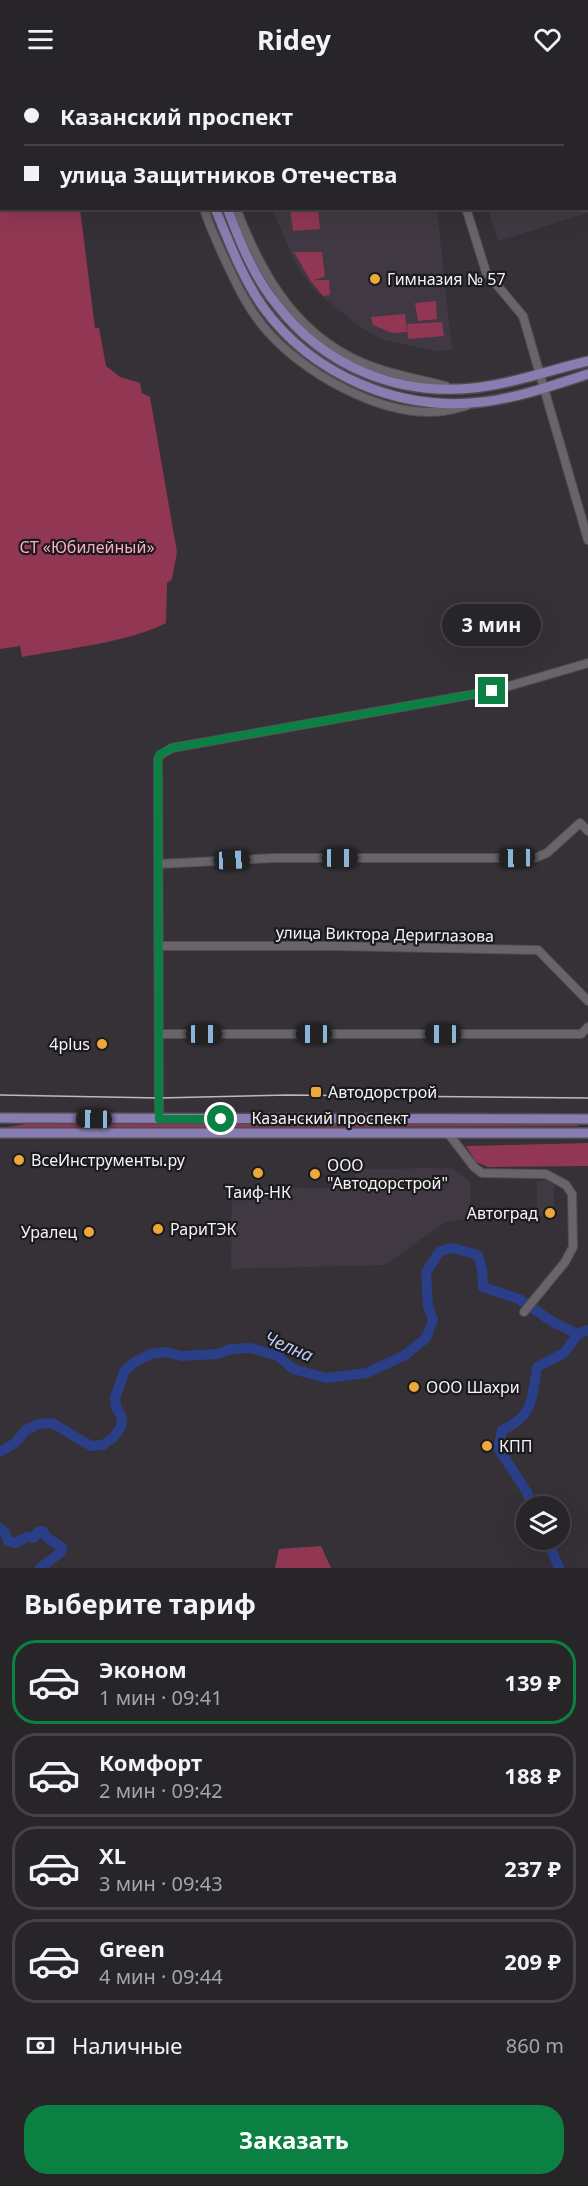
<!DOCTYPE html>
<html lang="ru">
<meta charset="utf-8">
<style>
body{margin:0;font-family:"Noto Sans",sans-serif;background:#343134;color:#f1f3f6;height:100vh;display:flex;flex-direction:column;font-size:22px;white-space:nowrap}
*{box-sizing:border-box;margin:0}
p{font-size:20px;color:#a5a5a8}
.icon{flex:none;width:33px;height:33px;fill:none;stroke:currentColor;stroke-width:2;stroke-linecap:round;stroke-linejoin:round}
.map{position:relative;height:1490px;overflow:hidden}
.panel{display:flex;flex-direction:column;background:#282528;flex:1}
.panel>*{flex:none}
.top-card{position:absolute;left:0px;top:0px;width:588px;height:132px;box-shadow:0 6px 24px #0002,0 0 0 2px #444245;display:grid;align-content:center;height:132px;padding:0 24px;background:#282528}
.buttons{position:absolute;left:516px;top:1418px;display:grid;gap:12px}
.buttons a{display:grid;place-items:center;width:54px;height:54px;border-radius:50%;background:#282528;box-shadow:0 6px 24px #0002,0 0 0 2px #444245;font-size:30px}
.end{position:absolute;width:27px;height:27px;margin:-14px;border:8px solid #0b8043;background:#fff;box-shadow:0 0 0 3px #fff}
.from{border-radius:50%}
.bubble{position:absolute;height:42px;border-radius:21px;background:#282528;box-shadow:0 6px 24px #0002,0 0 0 2px #444245;font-size:20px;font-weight:700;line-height:42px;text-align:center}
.car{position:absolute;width:18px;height:36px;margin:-18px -9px;border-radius:8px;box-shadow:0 0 4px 2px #0007;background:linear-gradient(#222 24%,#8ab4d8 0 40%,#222 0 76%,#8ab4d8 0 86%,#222 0)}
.top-card b{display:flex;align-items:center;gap:21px;height:57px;font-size:22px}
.top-card b+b{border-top:2px solid #444245}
.top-card i{width:15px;height:15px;background:#f1f3f6}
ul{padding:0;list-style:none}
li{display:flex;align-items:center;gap:18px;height:84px;margin:0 12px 9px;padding:0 12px;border:3px solid #444245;border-radius:24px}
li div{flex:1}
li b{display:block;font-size:22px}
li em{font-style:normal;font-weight:700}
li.on{border-color:#0b8043}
li>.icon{width:54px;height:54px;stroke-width:1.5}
h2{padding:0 24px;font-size:27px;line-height:72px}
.pay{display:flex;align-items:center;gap:15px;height:66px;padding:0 24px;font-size:22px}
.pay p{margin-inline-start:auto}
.button{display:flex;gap:12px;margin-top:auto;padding:12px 24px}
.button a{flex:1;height:69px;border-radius:24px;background:#0b8043;color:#fff;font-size:24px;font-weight:700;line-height:69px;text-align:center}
header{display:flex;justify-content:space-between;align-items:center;height:78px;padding:0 24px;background:#282528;font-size:27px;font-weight:700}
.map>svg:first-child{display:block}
.built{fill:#403943}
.green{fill:#913753}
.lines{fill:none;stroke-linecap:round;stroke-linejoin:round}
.river{stroke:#2a3f88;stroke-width:10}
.minor-casing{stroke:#504d52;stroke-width:10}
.major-casing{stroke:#504d52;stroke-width:12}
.minor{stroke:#68646a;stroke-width:8}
.major{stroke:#887db0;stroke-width:9}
.tram{stroke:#bdbabe;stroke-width:1.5}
.route{stroke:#0b8043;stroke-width:8}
.poi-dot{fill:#eda83b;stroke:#1b1a1c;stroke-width:2}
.labels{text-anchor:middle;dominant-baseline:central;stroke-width:4.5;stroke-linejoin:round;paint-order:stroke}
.poi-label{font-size:16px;fill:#f5f3f6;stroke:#1b1a1c;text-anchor:start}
.park-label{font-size:16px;fill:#fcaec1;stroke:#1b1a1c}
.street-label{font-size:16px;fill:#f5f3f6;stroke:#1b1a1c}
.water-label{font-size:18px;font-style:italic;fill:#bacaf4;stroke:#1b1a1c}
</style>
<header><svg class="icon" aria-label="menu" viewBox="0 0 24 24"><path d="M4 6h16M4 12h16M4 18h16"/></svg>Ridey<svg class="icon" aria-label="heart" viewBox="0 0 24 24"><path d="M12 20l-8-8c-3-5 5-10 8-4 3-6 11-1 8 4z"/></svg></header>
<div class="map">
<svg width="588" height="1490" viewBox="0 0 588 1490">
<rect width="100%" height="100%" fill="#353136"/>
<path class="built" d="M 587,65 L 588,65 L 588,135 L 498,163 L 488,131 L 586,130 Z
M 272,131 L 437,131 L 452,272 L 436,273 L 380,261 L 355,245 L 314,212 L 298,190 Z
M 452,1090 L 470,1103 L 470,1140 L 445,1144 L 385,1187 L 231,1191 L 232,1109 L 346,1110 L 350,1108 L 356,1109 L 355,1091 Z
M 546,1102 L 554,1107 L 554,1138 L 537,1138 L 537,1103 Z"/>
<path class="green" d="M 0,0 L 151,0 L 2,2 L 2,130 L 80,131 L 95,250 L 99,250 L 106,288 L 120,299 L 140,305 L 142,315 L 150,319 L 177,474 L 172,501 L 167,505 L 166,545 C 130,564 64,571 22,579 L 20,568 L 0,571 Z
M 290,131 L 318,131 L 320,151 L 293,153 Z
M 294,174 L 322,174 L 325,199 L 313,202 L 329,202 L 330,217 L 323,218 L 310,202 Z
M 436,223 L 437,241 L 418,243 L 415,225 Z
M 405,236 L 407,254 L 392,255 L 373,247 L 371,239 Z
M 442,244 L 444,258 L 408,261 L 407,246 Z
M 27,1046 L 578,1046 L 578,1048 L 0,1050 Z
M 588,1065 L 588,1088 L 488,1089 L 476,1084 L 466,1068 Z
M 321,1468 L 331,1490 L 275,1490 L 279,1471 Z"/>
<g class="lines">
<path class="river" d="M 364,0 L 366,2
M 584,2 L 586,0
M 0,1374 L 15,1365 L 26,1352 L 38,1346 L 52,1345 L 91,1368 L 103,1367 L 114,1359 L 121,1349 L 122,1340 L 116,1329 L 115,1320 L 125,1292 L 135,1284 L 151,1276 L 166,1274 L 181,1278 L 218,1276 L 231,1271 L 251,1270 L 278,1278 L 293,1291 L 326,1300 L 367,1295 L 405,1277 L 426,1260 L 433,1242 L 428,1228 L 426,1194 L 440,1173 L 453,1170 L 478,1177 L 482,1191 L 483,1209 L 519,1221 L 553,1244 L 578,1256 L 588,1252
M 532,1428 L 527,1414 L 498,1370 L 502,1352 C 534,1339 532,1319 537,1289 L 564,1275 L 578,1256
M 0,1450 L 5,1455 L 8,1463 L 15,1465 L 27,1459 L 34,1460 L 39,1453 L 43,1453 C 47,1463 55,1463 62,1470 L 61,1474 L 40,1490
M 547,1461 L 559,1490"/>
<g class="minor-casing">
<path id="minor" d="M 491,2 L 492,0
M 549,2 L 551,0
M 586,29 L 588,28
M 204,130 C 208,145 215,159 221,173 C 233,199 245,226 263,248 C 300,294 383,341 444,333 C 451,332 458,330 466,328
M 236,130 C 263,201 300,264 376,290 C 399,298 423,302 446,308
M 466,130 L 486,194 L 523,238 L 588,462
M 159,786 L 274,780 L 535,780 L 547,775 L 580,745 L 588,753
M 160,868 L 334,868 L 538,872 L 588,923
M 159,956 L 581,956 L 588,949
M 159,1041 L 158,681 L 160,677 L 172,670 L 492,613 L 588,585
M 448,1055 L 474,1089 L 482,1095 L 546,1096 L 566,1107 L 572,1116 L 573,1169 L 565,1184 L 524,1234"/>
</g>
<g class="major-casing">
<path id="major" d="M 215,130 C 229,164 242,199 263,229 C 312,297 399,334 482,324 C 518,320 554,307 588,296
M 227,130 C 240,164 254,199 277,227 C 324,288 397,318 473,310 C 512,306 550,292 588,283
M 0,1040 L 588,1041
M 0,1055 L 588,1055"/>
</g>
<use href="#minor" class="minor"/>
<use href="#major" class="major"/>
<path class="tram" d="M 0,1017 L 159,1020 L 288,1017 L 588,1020"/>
</g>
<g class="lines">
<path class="route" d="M 221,1041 L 159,1041 L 158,681 L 160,676 L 172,670 L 492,613"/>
</g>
<g class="poi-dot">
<circle cx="375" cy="201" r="6"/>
<circle cx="102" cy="966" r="6"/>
<rect x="310" y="1008" width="12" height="12" rx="3"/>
<circle cx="19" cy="1082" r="6"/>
<circle cx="258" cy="1095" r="6"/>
<circle cx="315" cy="1096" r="6"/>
<circle cx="550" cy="1135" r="6"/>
<circle cx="158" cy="1151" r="6"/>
<circle cx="89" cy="1154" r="6"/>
<circle cx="414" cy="1309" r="6"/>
<circle cx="487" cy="1368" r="6"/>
</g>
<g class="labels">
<g class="poi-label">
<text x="387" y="201">Гимназия № 57</text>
<text x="90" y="966" text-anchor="end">4plus</text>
<text x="328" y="1014">Автодорстрой</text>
<text x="31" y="1082">ВсеИнструменты.ру</text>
<text x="327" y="1087">ООО<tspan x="327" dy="18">"Автодорстрой"</tspan></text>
<text x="258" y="1114" text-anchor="middle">Таиф-НК</text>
<text x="538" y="1135" text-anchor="end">Автоград</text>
<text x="170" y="1151">РариТЭК</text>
<text x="77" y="1154" text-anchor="end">Уралец</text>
<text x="426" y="1309">ООО Шахри</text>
<text x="499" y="1368">КПП</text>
</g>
<g class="park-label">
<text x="87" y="469">СТ «Юбилейный»</text>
</g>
<g class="street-label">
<text transform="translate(385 856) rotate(1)">улица Виктора Дериглазова</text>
<text x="330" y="1040">Казанский проспект</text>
</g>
<g class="water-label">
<text transform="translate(289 1268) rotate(23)">Челна</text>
</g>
</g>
</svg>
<div class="buttons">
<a><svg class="icon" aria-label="layers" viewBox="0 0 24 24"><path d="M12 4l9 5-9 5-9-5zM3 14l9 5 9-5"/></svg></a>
</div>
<i class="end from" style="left:221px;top:1041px"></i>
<i class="end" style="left:492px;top:613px"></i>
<div class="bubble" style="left:442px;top:526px;width:99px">3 мин</div>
<i class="car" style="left:340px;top:780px;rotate:90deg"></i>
<i class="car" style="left:517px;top:780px;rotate:269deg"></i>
<i class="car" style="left:232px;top:782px;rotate:87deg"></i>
<i class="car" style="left:204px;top:956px;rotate:90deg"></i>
<i class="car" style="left:314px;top:956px;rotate:270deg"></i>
<i class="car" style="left:443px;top:956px;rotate:270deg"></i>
<i class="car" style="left:94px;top:1041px;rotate:271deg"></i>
<div class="top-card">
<b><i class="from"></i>Казанский проспект</b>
<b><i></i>улица Защитников Отечества</b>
</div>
</div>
<section class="panel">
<h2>Выберите тариф</h2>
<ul>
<li class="on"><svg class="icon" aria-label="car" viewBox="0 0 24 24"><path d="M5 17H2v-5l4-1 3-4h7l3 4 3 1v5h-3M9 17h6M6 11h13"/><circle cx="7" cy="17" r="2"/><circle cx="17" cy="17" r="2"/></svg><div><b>Эконом</b><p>1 мин · 09:41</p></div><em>139 ₽</em></li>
<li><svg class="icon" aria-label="car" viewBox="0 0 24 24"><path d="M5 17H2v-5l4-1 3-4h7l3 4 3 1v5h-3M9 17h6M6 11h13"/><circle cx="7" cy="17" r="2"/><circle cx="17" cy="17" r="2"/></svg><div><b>Комфорт</b><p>2 мин · 09:42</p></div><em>188 ₽</em></li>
<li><svg class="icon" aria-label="car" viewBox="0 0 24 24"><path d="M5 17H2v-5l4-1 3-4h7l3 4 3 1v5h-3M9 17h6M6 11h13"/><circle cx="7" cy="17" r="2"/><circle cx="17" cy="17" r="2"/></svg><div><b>XL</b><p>3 мин · 09:43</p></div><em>237 ₽</em></li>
<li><svg class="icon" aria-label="car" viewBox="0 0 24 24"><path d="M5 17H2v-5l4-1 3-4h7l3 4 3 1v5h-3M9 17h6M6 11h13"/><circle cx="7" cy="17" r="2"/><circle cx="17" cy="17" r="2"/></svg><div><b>Green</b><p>4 мин · 09:44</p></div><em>209 ₽</em></li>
</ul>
<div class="pay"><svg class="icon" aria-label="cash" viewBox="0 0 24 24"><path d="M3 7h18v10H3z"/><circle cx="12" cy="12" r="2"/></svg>Наличные<p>860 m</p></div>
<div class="button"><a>Заказать</a></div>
</section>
